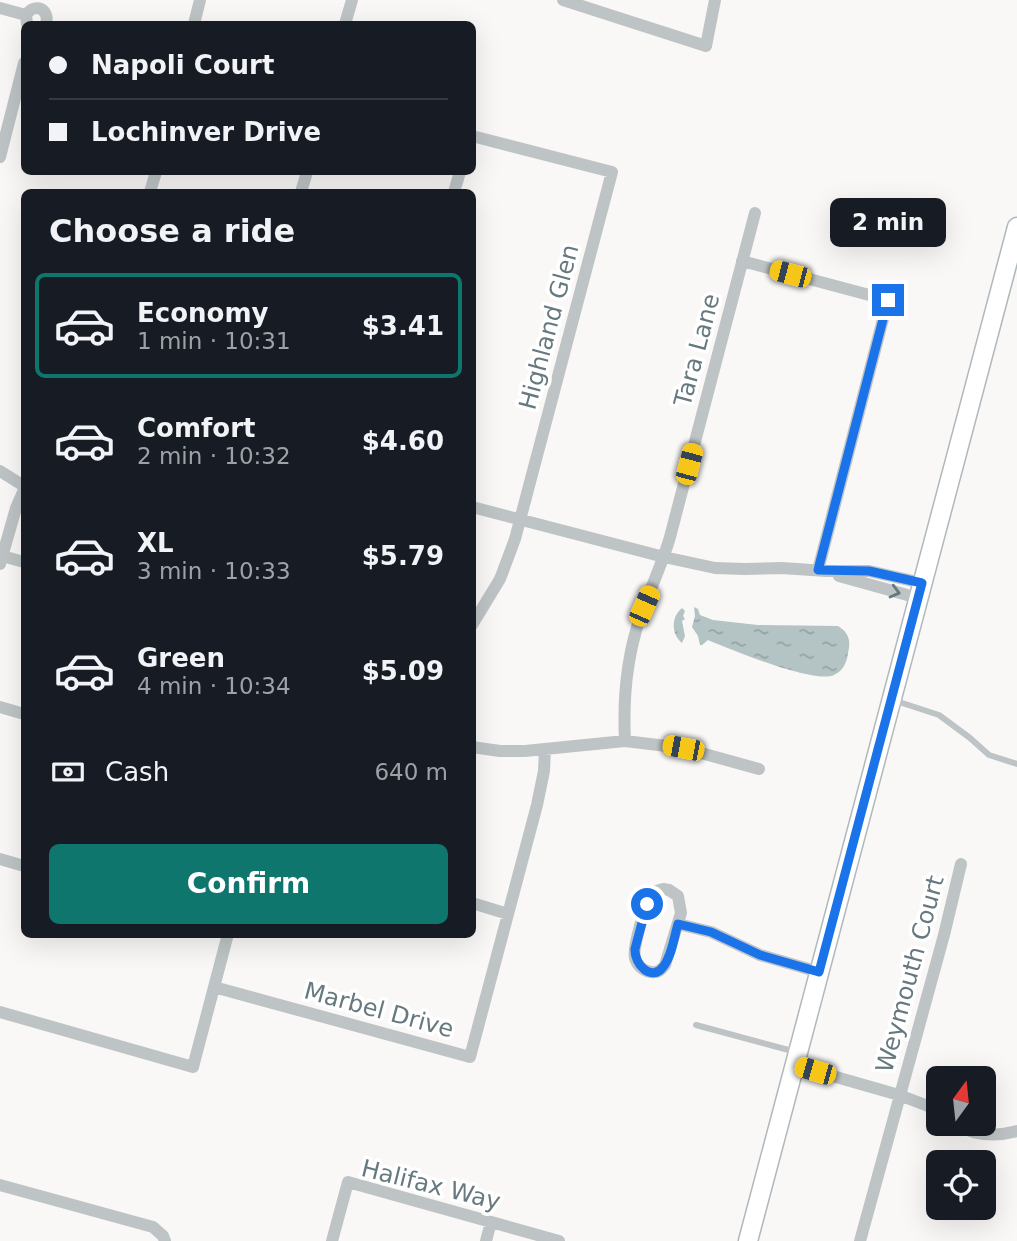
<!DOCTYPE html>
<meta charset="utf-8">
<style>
body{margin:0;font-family:"DejaVu Sans",sans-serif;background:#20242c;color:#f1f3f6;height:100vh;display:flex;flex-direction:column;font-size:26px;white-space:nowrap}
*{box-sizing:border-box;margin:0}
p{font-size:23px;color:#9ea1a6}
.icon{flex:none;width:38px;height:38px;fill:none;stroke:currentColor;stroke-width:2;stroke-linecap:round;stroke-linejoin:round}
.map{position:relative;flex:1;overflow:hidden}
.side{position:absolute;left:21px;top:189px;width:455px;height:749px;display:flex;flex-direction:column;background:#171b24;border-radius:10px;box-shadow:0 7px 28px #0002}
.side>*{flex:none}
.hud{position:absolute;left:21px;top:21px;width:455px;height:154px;border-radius:10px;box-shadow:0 7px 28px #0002;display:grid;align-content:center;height:154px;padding:0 28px;background:#171b24}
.needle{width:46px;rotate:15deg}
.tools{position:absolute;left:926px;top:1066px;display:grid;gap:14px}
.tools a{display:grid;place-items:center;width:70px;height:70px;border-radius:10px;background:#171b24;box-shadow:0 7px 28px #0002;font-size:35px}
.end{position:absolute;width:32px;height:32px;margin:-16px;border:9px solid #1a73e8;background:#fff;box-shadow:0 0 0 4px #fff}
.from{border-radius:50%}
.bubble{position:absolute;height:49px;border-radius:10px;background:#171b24;box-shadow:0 7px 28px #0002;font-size:23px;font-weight:800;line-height:49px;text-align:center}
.car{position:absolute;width:21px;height:42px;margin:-21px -10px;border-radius:9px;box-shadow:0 0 5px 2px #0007;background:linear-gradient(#f5c518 24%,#345 0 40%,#f5c518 0 76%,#345 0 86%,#f5c518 0)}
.hud b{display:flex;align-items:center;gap:24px;height:66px;font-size:26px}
.hud b+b{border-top:2px solid #363941}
.hud i{width:18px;height:18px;background:#f1f3f6}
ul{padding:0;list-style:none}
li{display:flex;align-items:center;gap:21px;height:105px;margin:0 14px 10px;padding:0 14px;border:4px solid transparent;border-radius:10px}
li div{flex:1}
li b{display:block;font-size:26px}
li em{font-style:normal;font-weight:800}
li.current{border-color:#0f766e}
li>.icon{width:63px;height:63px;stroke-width:1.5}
h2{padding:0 28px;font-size:32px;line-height:84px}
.pay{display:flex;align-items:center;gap:18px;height:77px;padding:0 28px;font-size:26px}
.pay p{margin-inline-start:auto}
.action{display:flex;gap:14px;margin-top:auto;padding:14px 28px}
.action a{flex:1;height:80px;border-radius:10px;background:#0f766e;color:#fff;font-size:28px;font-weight:800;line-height:80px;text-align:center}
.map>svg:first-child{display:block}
.water{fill:url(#water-ripples)}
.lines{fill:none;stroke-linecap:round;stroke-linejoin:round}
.secondary-casing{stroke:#b1b8bb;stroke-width:21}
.service{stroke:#bec4c6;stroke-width:6}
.minor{stroke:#bec4c6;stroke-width:12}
.secondary{stroke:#fff;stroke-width:18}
.oneway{stroke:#66797f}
.route{stroke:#1a73e8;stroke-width:9}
.labels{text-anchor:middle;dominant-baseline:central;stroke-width:7;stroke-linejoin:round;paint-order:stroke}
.street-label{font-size:24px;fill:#66797f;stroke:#fff}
</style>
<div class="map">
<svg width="1017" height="1241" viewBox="0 0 1017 1241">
<defs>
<pattern id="water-ripples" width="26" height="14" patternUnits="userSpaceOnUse" patternTransform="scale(1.75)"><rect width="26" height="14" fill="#b4c3c4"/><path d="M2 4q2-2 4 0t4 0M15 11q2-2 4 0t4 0" fill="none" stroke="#96a3a4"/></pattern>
</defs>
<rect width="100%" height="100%" fill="#f9f8f7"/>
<path class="water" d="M 694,607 L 698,609 L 700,615 L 713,620 L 758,625 L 838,626 C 849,633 851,640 848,653 C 847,662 843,671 834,675 C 814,684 733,650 710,641 L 708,640 L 702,645 L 700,645 L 698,636 L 692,627 L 695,616 Z
M 682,608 L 685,611 L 683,616 L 685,619 L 682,621 L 685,636 L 682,643 C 671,634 671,617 682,608 Z"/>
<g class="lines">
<g class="secondary-casing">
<path id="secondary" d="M 748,1241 L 1017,227"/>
</g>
<path class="service" d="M 893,700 L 939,715 L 970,738 L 989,755 L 1017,764
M 696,1025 L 796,1052"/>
<path class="minor" d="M 563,0 L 706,46 L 715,0
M 0,8 L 26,15
M 27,24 L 26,15 C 35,2 50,9 46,24
M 194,24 L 200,0
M 345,24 L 352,0
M 472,136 L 612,172 L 515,539 L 500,579 L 472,625
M 0,157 L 24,63
M 150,192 L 156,172
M 301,192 L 307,172
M 454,192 L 460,172
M 742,261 L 888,300 L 818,570
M 0,471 L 24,486
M 472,507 L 664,557 L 715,568 L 745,569 L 782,568 L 826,571 L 869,571 L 922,583
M 2,556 L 24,562
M 0,564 L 16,508 L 24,490
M 839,576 L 918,598
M 0,707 L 24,714
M 625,741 C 623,701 627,656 640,618 C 649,591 662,565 670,537 L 755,213
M 472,747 L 500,751 L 525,751 L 625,741 L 683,748 L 759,769
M 0,859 L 24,866
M 663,889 L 669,890 L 678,896 L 681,913 L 665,965 C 661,970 658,973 651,972 C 643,971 637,965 635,958 C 632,948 645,908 649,898 L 653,892 Z
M 472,903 L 508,914
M 678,924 L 711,932 L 760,955 L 819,972
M 214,987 L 470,1057 L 537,805 L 544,771 L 545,749
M 0,1012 L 193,1067 L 228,934
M 794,1065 L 899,1095 L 928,1106 L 938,1113
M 955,1124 C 975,1136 995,1137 1017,1131
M 0,1185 L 153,1227 L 163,1236 L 165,1241
M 332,1241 L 348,1182 L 559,1241
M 486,1241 L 491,1222
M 860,1241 L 944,935 L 961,864"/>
<use href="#secondary" class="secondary"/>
</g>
<defs><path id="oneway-chevron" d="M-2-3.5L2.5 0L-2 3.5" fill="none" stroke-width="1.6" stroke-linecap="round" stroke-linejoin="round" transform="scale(1.75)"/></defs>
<use class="oneway" href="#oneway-chevron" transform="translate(895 592) rotate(15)"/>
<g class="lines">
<path class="route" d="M 647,904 L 635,949 C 634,965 652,982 663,967 C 672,956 674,937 678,924 L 711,932 L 760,955 L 819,972 L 922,583 L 869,571 L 818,570 L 888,300"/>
</g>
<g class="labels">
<g class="street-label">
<text transform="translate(549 327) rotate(-75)">Highland Glen</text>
<text transform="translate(697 350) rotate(-75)">Tara Lane</text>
<text transform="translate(910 974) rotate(-75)">Weymouth Court</text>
<text transform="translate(379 1010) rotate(15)">Marbel Drive</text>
<text transform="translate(431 1185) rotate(14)">Halifax Way</text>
</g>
</g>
</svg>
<div class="tools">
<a><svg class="needle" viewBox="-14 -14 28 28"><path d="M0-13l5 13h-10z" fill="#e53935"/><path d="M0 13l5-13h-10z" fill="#9ea1a6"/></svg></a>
<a><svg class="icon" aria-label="locate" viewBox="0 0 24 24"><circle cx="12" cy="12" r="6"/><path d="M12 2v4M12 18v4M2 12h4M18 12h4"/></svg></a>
</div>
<i class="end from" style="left:647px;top:904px"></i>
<i class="end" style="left:888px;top:300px"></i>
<div class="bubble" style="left:830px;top:198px;width:116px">2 min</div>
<i class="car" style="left:790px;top:274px;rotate:285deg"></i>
<i class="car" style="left:689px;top:464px;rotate:15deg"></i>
<i class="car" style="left:644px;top:606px;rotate:24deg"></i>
<i class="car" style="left:683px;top:748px;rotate:281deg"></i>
<i class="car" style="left:815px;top:1071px;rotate:286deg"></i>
<div class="hud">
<b><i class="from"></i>Napoli Court</b>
<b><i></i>Lochinver Drive</b>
</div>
<section class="side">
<h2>Choose a ride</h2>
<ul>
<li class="current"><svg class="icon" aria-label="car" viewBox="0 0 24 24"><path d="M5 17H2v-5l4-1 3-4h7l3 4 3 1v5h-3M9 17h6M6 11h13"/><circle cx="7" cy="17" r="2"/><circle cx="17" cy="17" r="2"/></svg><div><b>Economy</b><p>1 min · 10:31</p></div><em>$3.41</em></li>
<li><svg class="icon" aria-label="car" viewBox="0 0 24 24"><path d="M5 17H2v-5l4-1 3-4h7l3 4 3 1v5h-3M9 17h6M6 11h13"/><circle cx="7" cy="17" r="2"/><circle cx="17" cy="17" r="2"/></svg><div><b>Comfort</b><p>2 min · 10:32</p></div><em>$4.60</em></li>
<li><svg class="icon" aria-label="car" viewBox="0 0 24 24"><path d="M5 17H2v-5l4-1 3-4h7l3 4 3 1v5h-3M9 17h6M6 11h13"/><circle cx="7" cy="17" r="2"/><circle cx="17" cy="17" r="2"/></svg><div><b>XL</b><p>3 min · 10:33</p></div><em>$5.79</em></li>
<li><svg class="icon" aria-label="car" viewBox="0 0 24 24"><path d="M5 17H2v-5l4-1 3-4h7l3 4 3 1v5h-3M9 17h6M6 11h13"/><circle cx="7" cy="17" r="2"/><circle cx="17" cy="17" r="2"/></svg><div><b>Green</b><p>4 min · 10:34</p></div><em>$5.09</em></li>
</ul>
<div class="pay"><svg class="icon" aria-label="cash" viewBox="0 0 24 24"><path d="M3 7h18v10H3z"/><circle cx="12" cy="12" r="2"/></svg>Cash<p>640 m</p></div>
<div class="action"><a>Confirm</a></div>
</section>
</div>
